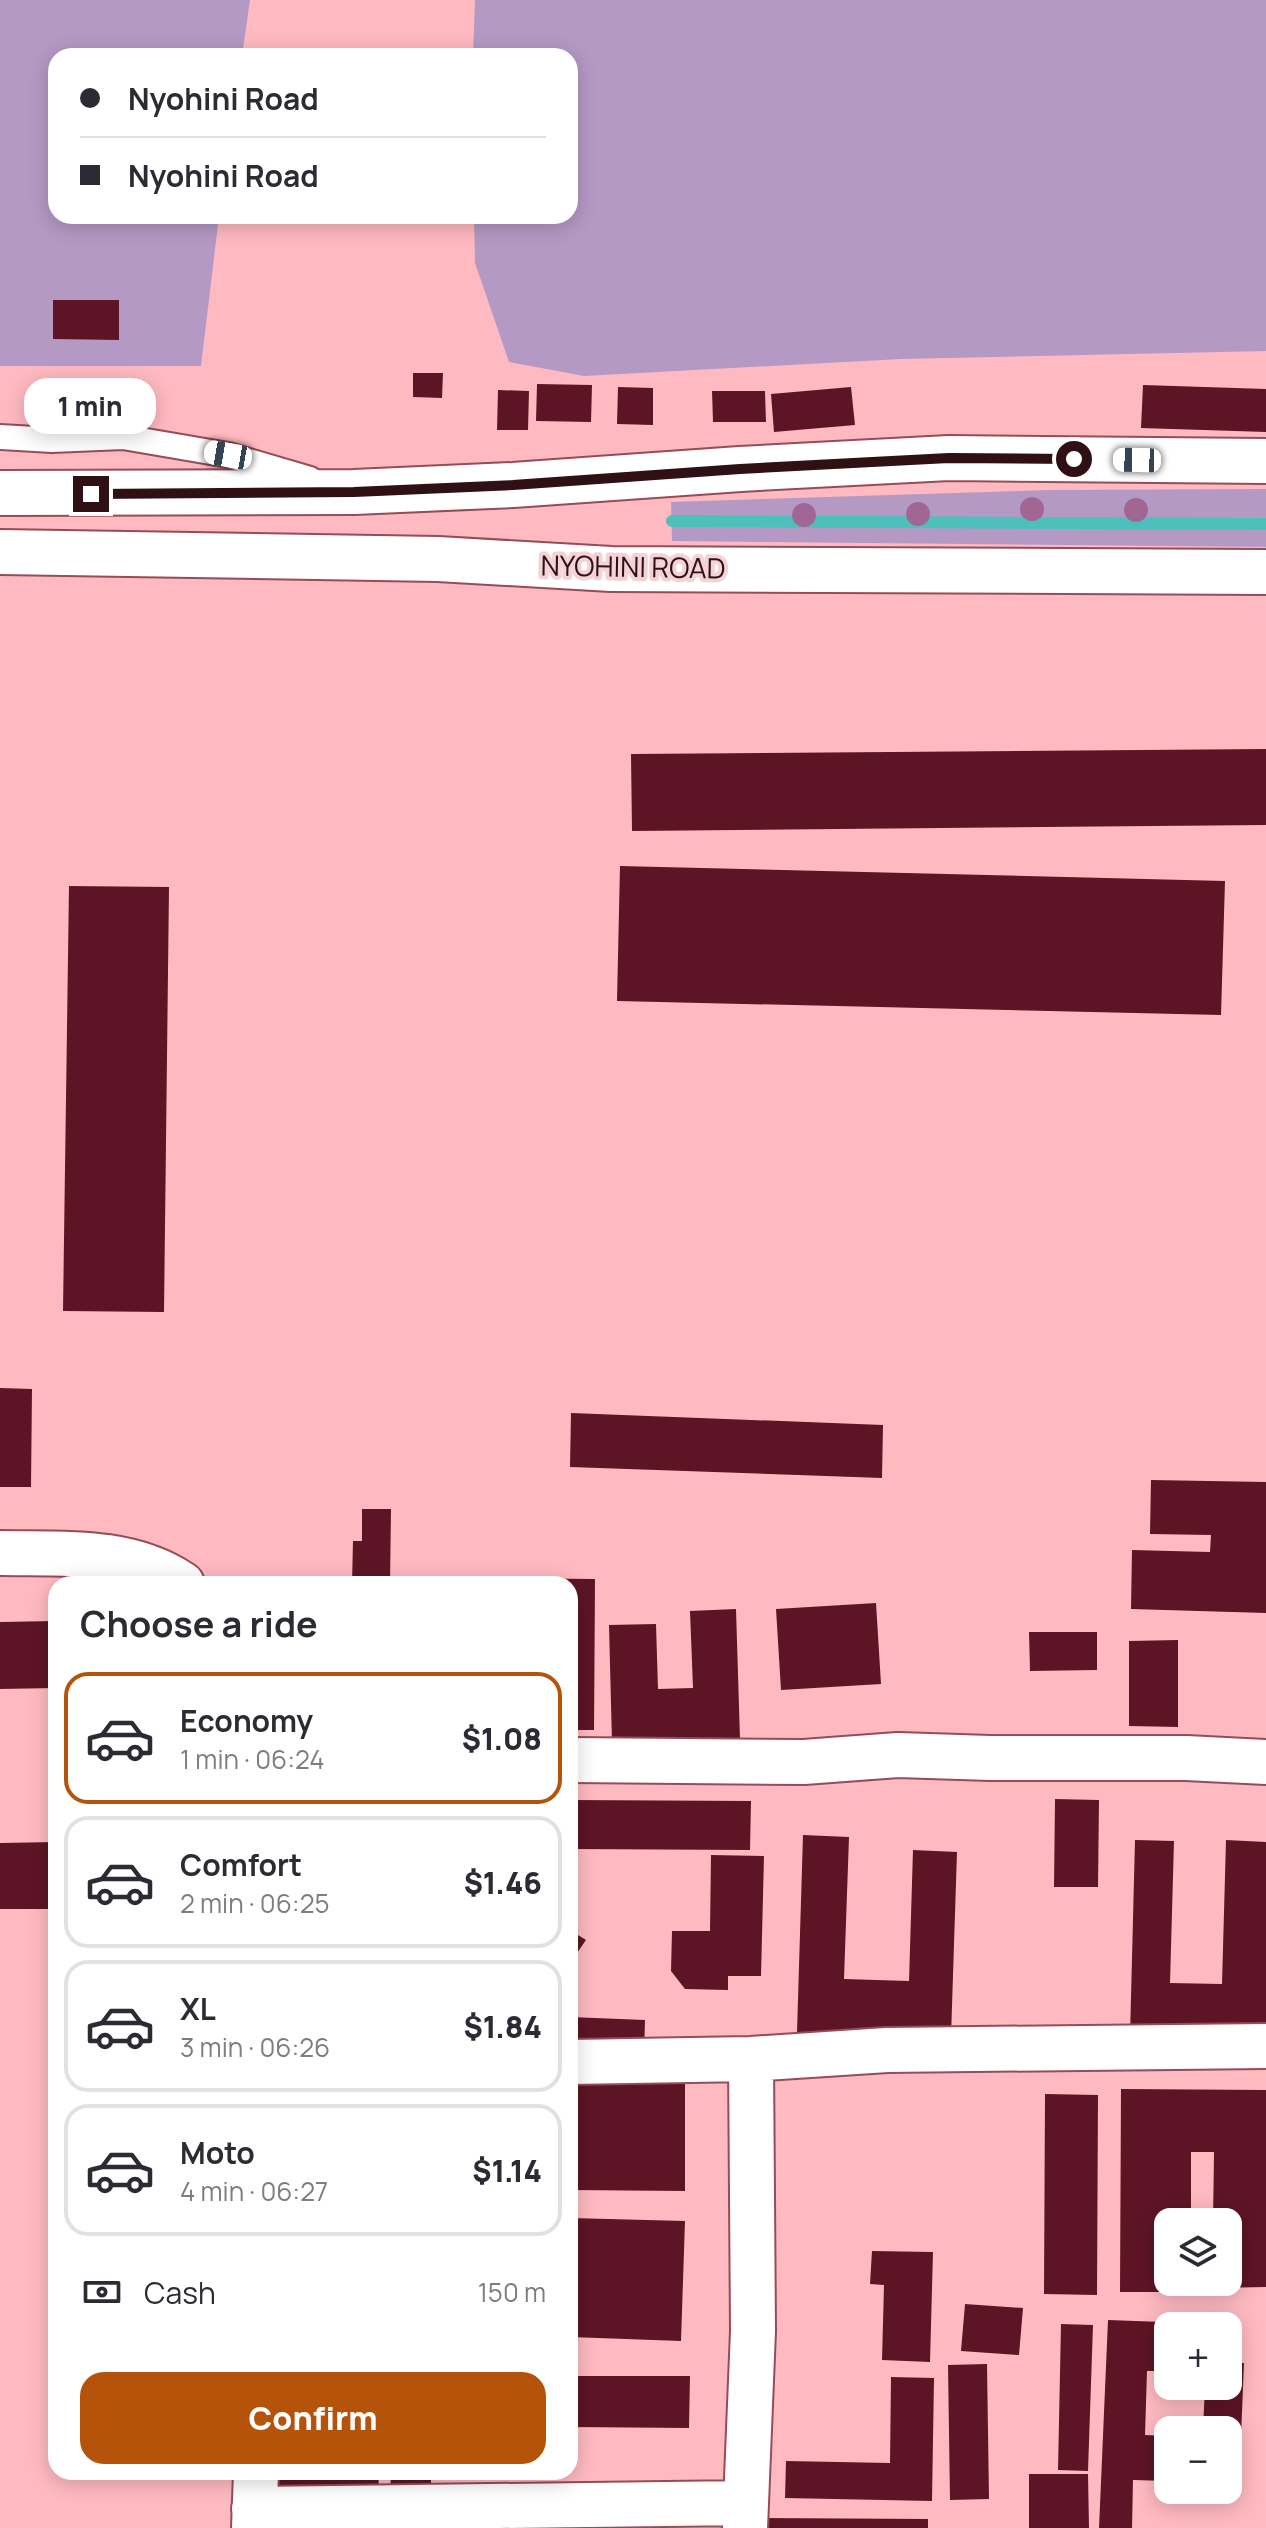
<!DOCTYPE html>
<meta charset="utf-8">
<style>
body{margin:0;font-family:Manrope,sans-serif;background:#f7f7f7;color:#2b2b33;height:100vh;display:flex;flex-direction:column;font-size:30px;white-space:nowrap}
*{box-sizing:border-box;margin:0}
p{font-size:26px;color:#7c7c81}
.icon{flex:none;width:44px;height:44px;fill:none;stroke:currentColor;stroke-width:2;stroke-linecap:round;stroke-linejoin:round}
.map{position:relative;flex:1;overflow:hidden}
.panel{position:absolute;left:48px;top:1576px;width:530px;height:904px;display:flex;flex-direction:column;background:#fff;border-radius:24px;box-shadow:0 4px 20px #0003}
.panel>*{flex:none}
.guide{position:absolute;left:48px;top:48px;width:530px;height:176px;border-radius:24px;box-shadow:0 4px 20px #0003;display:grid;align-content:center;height:176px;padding:0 32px;background:#fff}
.fabs{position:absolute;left:1154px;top:2208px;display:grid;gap:16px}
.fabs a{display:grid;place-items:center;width:88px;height:88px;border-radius:16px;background:#fff;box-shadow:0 4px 20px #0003;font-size:40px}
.end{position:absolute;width:36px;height:36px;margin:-18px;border:10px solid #2e1015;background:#fff;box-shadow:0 0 0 4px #fff}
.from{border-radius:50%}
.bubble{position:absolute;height:56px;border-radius:24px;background:#fff;box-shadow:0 4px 20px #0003;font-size:26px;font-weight:800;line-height:56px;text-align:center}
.car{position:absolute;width:24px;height:48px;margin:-24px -12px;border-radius:10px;box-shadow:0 0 6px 2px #0007;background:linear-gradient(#fff 24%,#345 0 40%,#fff 0 76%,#345 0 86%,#fff 0)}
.guide b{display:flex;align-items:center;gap:28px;height:76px;font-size:30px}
.guide b+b{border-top:2px solid #e1e1e2}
.guide i{width:20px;height:20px;background:#2b2b33}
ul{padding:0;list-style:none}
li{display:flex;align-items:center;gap:24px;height:132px;margin:0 16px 12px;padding:0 16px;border:4px solid #e1e1e2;border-radius:24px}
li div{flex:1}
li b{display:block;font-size:30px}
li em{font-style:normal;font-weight:800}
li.current{border-color:#b45309}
li>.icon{width:72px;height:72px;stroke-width:1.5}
h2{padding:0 32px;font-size:36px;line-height:96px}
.pay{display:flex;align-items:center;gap:20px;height:88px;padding:0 32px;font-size:30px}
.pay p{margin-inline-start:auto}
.cta{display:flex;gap:16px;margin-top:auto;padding:16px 32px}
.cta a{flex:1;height:92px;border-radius:24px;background:#b45309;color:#fff;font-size:32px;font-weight:800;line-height:92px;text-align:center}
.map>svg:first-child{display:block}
.green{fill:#b499c5}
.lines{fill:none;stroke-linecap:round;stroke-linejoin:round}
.stream{stroke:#4dc0bc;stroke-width:12}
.building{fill:#5d1525}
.service-casing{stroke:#964c57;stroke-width:28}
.minor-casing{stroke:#964c57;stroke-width:48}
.secondary-casing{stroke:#964c57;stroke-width:48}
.service{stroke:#fff;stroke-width:24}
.minor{stroke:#fff;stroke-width:44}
.secondary{stroke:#fff;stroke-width:44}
.tree{fill:#a26694}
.route{stroke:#2e1015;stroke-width:10}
.labels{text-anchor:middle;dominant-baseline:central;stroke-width:8;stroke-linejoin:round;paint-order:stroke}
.street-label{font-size:28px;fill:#2e1015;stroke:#f5d2d5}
</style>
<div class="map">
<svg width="1266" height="2528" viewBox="0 0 1266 2528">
<rect width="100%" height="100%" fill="#ffbac1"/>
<path class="green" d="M 0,0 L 250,0 L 242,56 L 56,56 L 56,216 L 219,216 L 201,366 L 0,366 Z
M 475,0 L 1266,0 L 1266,351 L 901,359 L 584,376 L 509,362 L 475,263 L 474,216 L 570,216 L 570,56 L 473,56 Z
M 1266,489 L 1266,547 L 672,541 L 671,502 L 1049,490 Z"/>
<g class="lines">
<path class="stream" d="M 672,521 L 1266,524"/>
</g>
<path class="building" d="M 53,300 L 119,300 L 119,340 L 53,339 Z
M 413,373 L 443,373 L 442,398 L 413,397 Z
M 537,384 L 592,385 L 591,422 L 536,421 Z
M 1143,385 L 1266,389 L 1266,432 L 1141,428 Z
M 618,387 L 653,388 L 653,425 L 617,424 Z
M 851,387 L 855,425 L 774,432 L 771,394 Z
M 498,390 L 529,391 L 528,430 L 497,430 Z
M 712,391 L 765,391 L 766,422 L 713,422 Z
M 1266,749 L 1266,825 L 632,831 L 631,754 Z
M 620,866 L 1225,881 L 1221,1015 L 617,1001 Z
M 69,886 L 169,887 L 164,1312 L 63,1311 Z
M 0,1388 L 32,1389 L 31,1487 L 0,1487 Z
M 571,1413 L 883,1425 L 882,1478 L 570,1467 Z
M 1151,1480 L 1266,1482 L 1266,1613 L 1131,1609 L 1132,1550 L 1210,1552 L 1211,1535 L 1150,1534 Z
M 362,1509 L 391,1509 L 390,1584 L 352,1584 L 353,1541 L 362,1541 Z
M 474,1578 L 595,1579 L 594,1730 L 570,1730 L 570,1584 L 474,1584 Z
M 876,1603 L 881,1684 L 781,1690 L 776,1609 Z
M 736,1609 L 740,1739 L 612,1743 L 609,1625 L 656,1624 L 658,1689 L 693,1688 L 690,1611 Z
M 56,1621 L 56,1688 L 0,1689 L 0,1622 Z
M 1029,1632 L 1097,1632 L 1097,1670 L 1030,1671 Z
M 1178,1640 L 1178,1727 L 1129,1726 L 1129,1641 Z
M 1055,1799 L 1099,1800 L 1098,1887 L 1054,1887 Z
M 570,1800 L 751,1801 L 750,1850 L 570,1849 Z
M 803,1835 L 849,1837 L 844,1979 L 909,1981 L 913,1850 L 957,1852 L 951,2037 L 797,2032 Z
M 1135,1840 L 1174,1841 L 1170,1983 L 1222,1984 L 1226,1840 L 1266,1842 L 1266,2040 L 1130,2037 Z
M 56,1842 L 56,1909 L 0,1909 L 0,1843 Z
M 711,1855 L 764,1856 L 761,1976 L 728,1976 L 728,1990 L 685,1989 L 671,1971 L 672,1931 L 710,1931 Z
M 570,1930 L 586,1940 L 570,1963 Z
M 570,2017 L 645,2020 L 644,2057 L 570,2055 Z
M 570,2081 L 685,2081 L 685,2191 L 570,2190 Z
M 1121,2089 L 1266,2090 L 1266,2287 L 1213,2288 L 1213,2282 L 1228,2282 L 1228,2222 L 1213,2222 L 1214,2152 L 1191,2152 L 1191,2222 L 1168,2222 L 1168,2282 L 1191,2282 L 1191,2292 L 1120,2292 Z
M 1045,2094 L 1098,2095 L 1097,2295 L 1044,2294 Z
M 570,2218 L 685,2221 L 681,2341 L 570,2337 Z
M 872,2251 L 933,2252 L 930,2362 L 882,2360 L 884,2285 L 870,2284 Z
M 965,2304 L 1023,2308 L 1019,2355 L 961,2351 Z
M 1108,2320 L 1190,2323 L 1190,2326 L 1168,2326 L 1168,2371 L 1147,2371 L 1145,2435 L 1168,2436 L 1168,2481 L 1133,2480 L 1132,2528 L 1099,2528 Z
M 1061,2324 L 1093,2325 L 1088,2471 L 1058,2470 Z
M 1228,2363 L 1244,2363 L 1239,2485 L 1228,2484 L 1228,2430 L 1203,2430 L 1205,2386 L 1228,2386 Z
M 987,2364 L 989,2499 L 950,2500 L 948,2365 Z
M 570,2376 L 690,2376 L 689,2428 L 570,2427 Z
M 891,2377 L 934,2378 L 932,2501 L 785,2498 L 786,2461 L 890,2463 Z
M 263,2472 L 379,2472 L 378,2498 L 262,2494 Z
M 391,2472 L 431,2472 L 431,2498 L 390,2498 Z
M 1029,2474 L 1088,2474 L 1089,2528 L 1029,2528 Z
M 760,2518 L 928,2519 L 928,2528 L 760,2528 Z"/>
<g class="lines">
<g class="service-casing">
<path id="service" d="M 0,437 L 52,440 L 123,437 L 228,455 L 310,479"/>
</g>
<g class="minor-casing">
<path id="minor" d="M 0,1553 C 62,1554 129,1548 182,1584
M 570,1760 L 804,1762 L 898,1755 L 990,1758 L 1186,1758 L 1266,1762
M 570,2062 L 751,2059 L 887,2050 L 1266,2046
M 254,2509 L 745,2503
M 254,2528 L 256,2472
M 745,2528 L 753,2331 L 751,2059"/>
</g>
<g class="secondary-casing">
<path id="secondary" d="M 0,493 L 354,492 L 513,485 L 740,469 L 949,458 L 1266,461
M 0,552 L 438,559 L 611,569 L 1266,572"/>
</g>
<use href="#service" class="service"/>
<use href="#minor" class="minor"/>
<use href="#secondary" class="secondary"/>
</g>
<g class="tree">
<circle cx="1032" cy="509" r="12"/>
<circle cx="1136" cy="510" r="12"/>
<circle cx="918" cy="514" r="12"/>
<circle cx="804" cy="515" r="12"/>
</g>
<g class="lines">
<path class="route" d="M 91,494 L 354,492 L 513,485 L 740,469 L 949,458 L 1074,459"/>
</g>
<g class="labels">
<g class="street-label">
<text transform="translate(633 566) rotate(1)">NYOHINI ROAD</text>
</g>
</g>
</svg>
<div class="fabs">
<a><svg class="icon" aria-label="layers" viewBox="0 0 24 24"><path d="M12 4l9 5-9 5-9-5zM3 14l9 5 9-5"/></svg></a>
<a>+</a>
<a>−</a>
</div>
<i class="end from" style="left:1074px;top:459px"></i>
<i class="end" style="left:91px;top:494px"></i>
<div class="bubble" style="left:24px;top:378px;width:132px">1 min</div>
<i class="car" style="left:228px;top:455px;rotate:280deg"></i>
<i class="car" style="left:1137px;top:460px;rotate:271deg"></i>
<div class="guide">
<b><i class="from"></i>Nyohini Road</b>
<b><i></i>Nyohini Road</b>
</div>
<section class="panel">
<h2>Choose a ride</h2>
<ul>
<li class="current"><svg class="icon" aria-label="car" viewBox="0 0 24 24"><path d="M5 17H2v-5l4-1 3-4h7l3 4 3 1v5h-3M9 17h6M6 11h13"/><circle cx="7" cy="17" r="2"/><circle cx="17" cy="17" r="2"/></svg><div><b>Economy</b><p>1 min · 06:24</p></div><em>$1.08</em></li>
<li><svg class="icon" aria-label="car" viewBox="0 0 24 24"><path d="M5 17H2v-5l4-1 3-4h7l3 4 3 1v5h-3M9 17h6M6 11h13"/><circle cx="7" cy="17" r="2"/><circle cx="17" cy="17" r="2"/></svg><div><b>Comfort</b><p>2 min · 06:25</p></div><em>$1.46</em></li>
<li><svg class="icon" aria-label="car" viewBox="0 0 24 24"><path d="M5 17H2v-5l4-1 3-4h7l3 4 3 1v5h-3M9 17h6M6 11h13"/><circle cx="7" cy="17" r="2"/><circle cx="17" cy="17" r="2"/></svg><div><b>XL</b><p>3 min · 06:26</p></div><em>$1.84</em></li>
<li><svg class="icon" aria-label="car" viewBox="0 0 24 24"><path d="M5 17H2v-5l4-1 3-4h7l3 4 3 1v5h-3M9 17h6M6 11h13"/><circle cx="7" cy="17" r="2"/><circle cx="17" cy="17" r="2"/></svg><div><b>Moto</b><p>4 min · 06:27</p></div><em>$1.14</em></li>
</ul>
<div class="pay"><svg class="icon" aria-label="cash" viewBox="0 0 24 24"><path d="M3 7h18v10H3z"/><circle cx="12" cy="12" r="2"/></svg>Cash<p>150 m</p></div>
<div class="cta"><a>Confirm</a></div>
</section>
</div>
